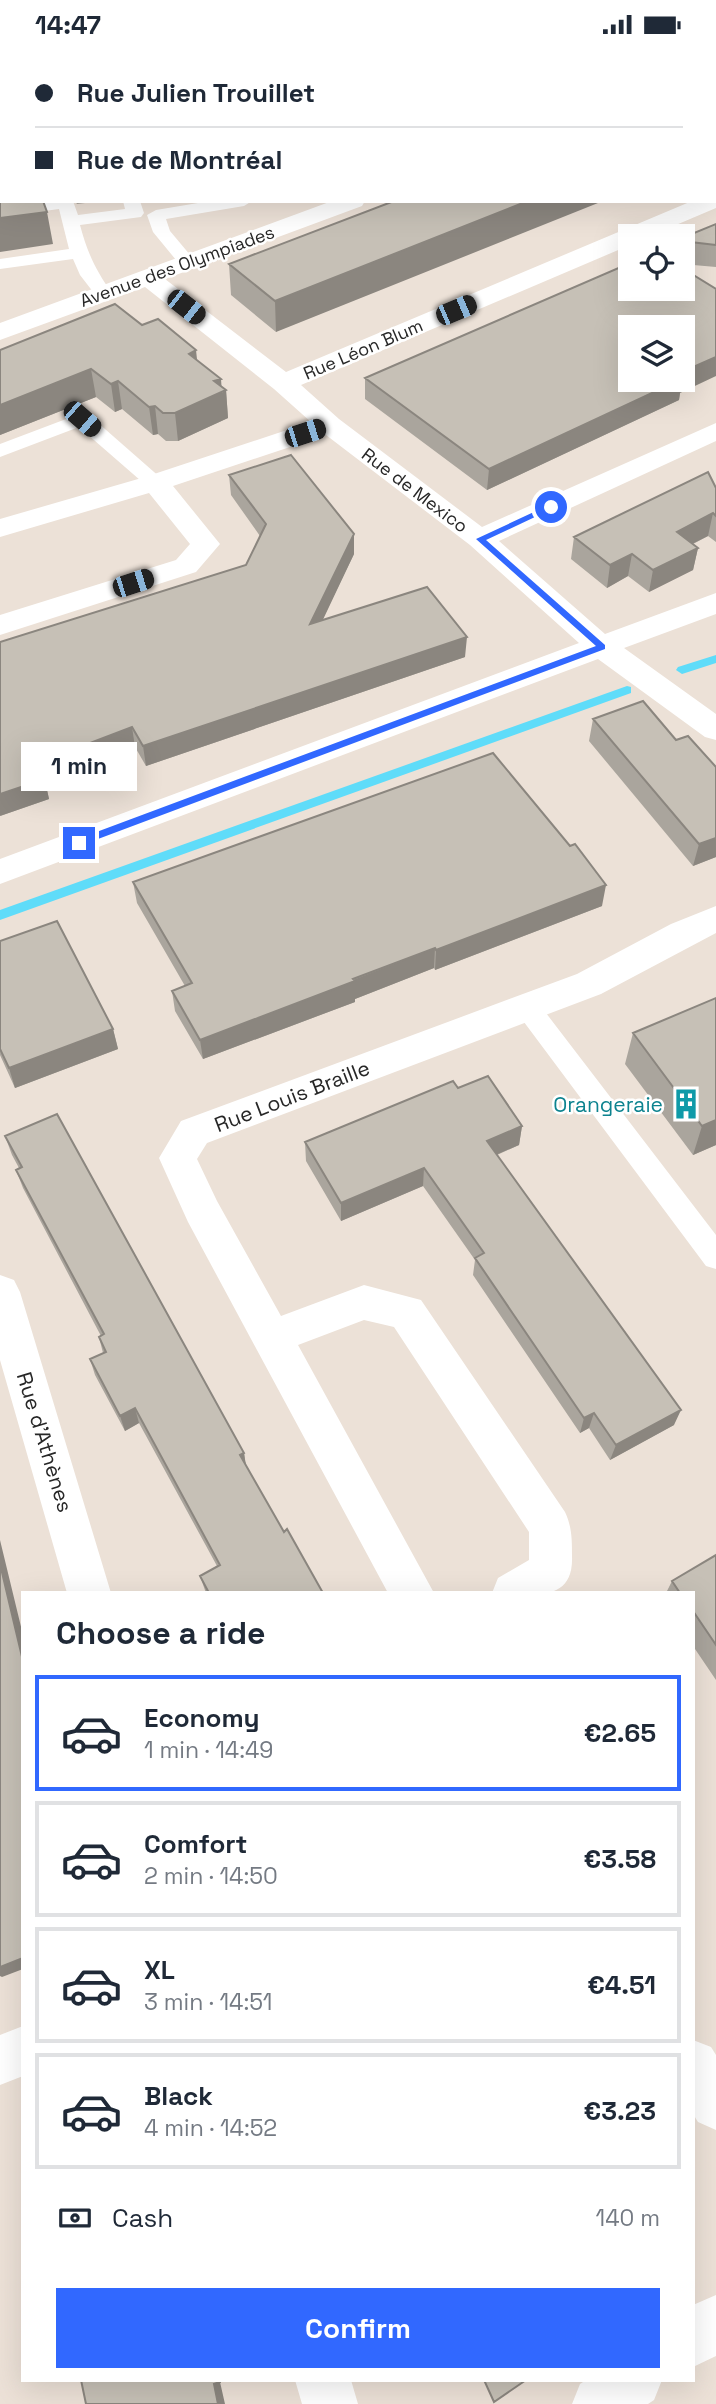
<!DOCTYPE html>
<meta charset="utf-8">
<style>
body{margin:0;font-family:"Space Grotesk",sans-serif;background:#f6f6f7;color:#1f2937;height:100vh;display:flex;flex-direction:column;font-size:26px;white-space:nowrap}
*{box-sizing:border-box;margin:0}
p{font-size:23px;color:#747a83}
.icon{flex:none;width:38px;height:38px;fill:none;stroke:currentColor;stroke-width:2;stroke-linecap:round;stroke-linejoin:round}
.map{position:relative;flex:1;overflow:hidden}
.sheet{position:absolute;left:21px;top:1542px;width:674px;height:791px;display:flex;flex-direction:column;background:#fff;border-radius:0px;box-shadow:0 7px 28px #0002}
.sheet>*{flex:none}
.hud{position:absolute;left:0px;top:0px;width:718px;height:154px;box-shadow:0 7px 28px #0002;display:grid;align-content:center;height:154px;padding:0 35px;background:#fff}
.tools{position:absolute;left:618px;top:175px;display:grid;gap:14px}
.tools a{display:grid;place-items:center;width:77px;height:77px;border-radius:0px;background:#fff;box-shadow:0 7px 28px #0002;font-size:35px}
.end{position:absolute;width:32px;height:32px;margin:-16px;border:9px solid #3168ff;background:#fff;box-shadow:0 0 0 4px #fff}
.from{border-radius:50%}
.bubble{position:absolute;height:49px;border-radius:0px;background:#fff;box-shadow:0 7px 28px #0002;font-size:23px;font-weight:600;line-height:49px;text-align:center}
.car{position:absolute;width:21px;height:42px;margin:-21px -10px;border-radius:9px;box-shadow:0 0 5px 2px #0007;background:linear-gradient(#222 24%,#8ab4d8 0 40%,#222 0 76%,#8ab4d8 0 86%,#222 0)}
.hud b{display:flex;align-items:center;gap:24px;height:66px;font-size:26px}
.hud b+b{border-top:2px solid #e0e1e3}
.hud i{width:18px;height:18px;background:#1f2937}
ul{padding:0;list-style:none}
li{display:flex;align-items:center;gap:21px;height:116px;margin:0 14px 10px;padding:0 21px;border:4px solid #e0e1e3;border-radius:0px}
li div{flex:1}
li b{display:block;font-size:26px}
li em{font-style:normal;font-weight:600}
li.selected{border-color:#3168ff}
li>.icon{width:63px;height:63px;stroke-width:1.5}
h2{padding:0 35px;font-size:32px;line-height:84px}
.pay{display:flex;align-items:center;gap:18px;height:77px;padding:0 35px;font-size:26px}
.pay p{margin-inline-start:auto}
.action{display:flex;gap:14px;margin-top:auto;padding:14px 35px}
.action a{flex:1;height:80px;border-radius:0px;background:#3168ff;color:#fff;font-size:28px;font-weight:600;line-height:80px;text-align:center}
.status{display:flex;justify-content:space-between;align-items:center;height:49px;padding:0 35px;background:#fff;direction:ltr}
.status svg{height:19px;fill:currentColor}
.map>svg:first-child{display:block}
.lines{fill:none;stroke-linecap:round;stroke-linejoin:round}
.stream{fill:#5fdcf9;fill-rule:evenodd}
.lane{fill:#fff;fill-rule:evenodd}
.street{fill:#fff;fill-rule:evenodd}
.secondary{fill:#fff;fill-rule:evenodd}
.wall{fill:#aaa59d}
.shaded-wall{fill:#8b867f}
.building{fill:#c6c0b6;stroke:#8b867f;stroke-width:2}
.route{fill:#3168ff}
.labels{text-anchor:middle;dominant-baseline:central;stroke-width:5;stroke-linejoin:round;paint-order:stroke}
.far-street-label{font-size:18px;fill:#272727;stroke:#fff}
.street-label{font-size:21px;fill:#272727;stroke:#fff}
.culture-label{font-size:21px;fill:#0d838f;stroke:#fff;text-anchor:end}
</style>
<div class="status"><b>14:47</b><svg viewBox="0 0 49 12"><path d="M0 12V9h3v3zM5 12V6h3v6zM10 12V3h3v9zM15 12V0h3v12zM26 1h20v11H26zM47 4h2v5h-2z"/></svg></div>
<div class="map">
<svg width="716" height="2355" viewBox="0 0 716 2355">
<rect width="100%" height="100%" fill="#ece1d7"/>
<g class="lines">
<path class="stream" d="M 716,606 L 716,614 L 682,625 L 676,621 L 678,618 Z
M 627,637 L 631,638 L 631,644 L 0,871 L 0,861 Z"/>
<path class="lane" d="M 31,0 L 47,0 L 47,2 L 31,2 Z
M 42,152 L 73,152 L 78,166 L 125,160 L 123,152 L 140,152 L 144,164 L 141,168 L 80,176 C 87,203 96,222 112,244 L 109,248 L 97,248 L 80,226 L 73,210 L 0,220 L 0,210 L 69,200 L 59,160 L 0,168 L 0,158 Z
M 210,152 L 252,152 L 244,157 L 166,170 L 170,182 L 196,213 L 193,217 L 181,217 L 153,183 L 147,166 L 156,161 Z
M 82,364 L 89,366 L 162,430 L 165,434 L 162,438 L 148,438 L 79,378 L 0,408 L 0,395 Z
M 527,948 L 536,951 L 716,1186 L 716,1220 L 706,1217 L 518,965 L 514,958 L 518,951 Z"/>
<path class="street" d="M 716,146 L 716,159 L 650,187 L 630,187 L 630,196 L 301,336 L 339,370 L 482,478 L 716,374 L 716,392 L 499,492 L 605,585 L 716,544 L 716,565 L 624,599 L 716,665 L 716,691 L 705,688 L 598,610 L 0,835 L 0,810 L 579,594 L 470,496 L 326,386 L 173,437 L 220,495 L 196,523 L 0,586 L 0,566 L 176,511 L 190,495 L 149,444 L 0,488 L 0,470 L 145,428 L 311,373 L 274,340 L 145,238 L 0,291 L 0,274 L 332,152 L 365,152 L 362,157 L 165,230 L 286,323 L 692,152 L 716,152 Z
M 716,857 L 716,884 L 601,945 L 207,1094 L 197,1110 L 217,1152 L 281,1267 L 364,1236 L 421,1251 L 565,1463 C 572,1478 572,1491 572,1507 C 574,1557 528,1544 492,1544 L 498,1529 L 529,1511 L 529,1483 L 394,1278 L 364,1271 L 298,1296 L 434,1544 L 388,1544 L 188,1173 L 159,1109 L 181,1072 L 577,925 L 671,875 Z
M 0,1226 L 14,1231 L 20,1243 L 111,1544 L 67,1544 L 0,1311 Z
M 23,1977 L 23,2027 L 0,2036 L 0,1986 Z
M 693,1991 L 711,1998 L 716,2006 L 716,2081 L 698,2073 L 693,2065 Z
M 716,2246 L 716,2307 L 693,2318 L 693,2256 Z
M 295,2331 L 351,2331 L 358,2355 L 302,2355 Z
M 586,2331 L 662,2331 L 654,2351 L 648,2355 L 572,2355 L 580,2335 Z"/>
<path class="secondary" d="M 176,0 L 207,0 L 175,2 Z
M 571,0 L 594,0 L 595,2 L 572,2 Z
M 0,20 L 2,20 L 2,32 L 0,32 Z"/>
</g>
<path class="wall" d="M 75,152 L 101,152 L 77,155 Z
M 394,152 L 276,283 L 231,246 L 229,215 Z
M 716,175 L 716,218 L 682,215 L 682,189 Z
M 142,276 L 197,311 L 221,330 L 221,337 L 226,341 L 228,369 L 178,392 L 166,392 L 158,385 L 153,386 L 122,360 L 115,363 L 96,348 L 0,386 L 0,301 Z
M 365,329 L 680,344 L 679,351 L 487,441 L 365,350 Z
M 229,426 L 354,505 L 322,571 L 465,608 L 146,717 L 135,698 L 45,732 L 49,750 L 0,767 L 246,516 L 260,487 L 231,446 Z
M 716,439 L 716,493 L 708,487 L 693,495 L 698,499 L 693,521 L 649,543 L 628,527 L 607,539 L 571,510 L 574,488 Z
M 593,670 L 676,691 L 716,808 L 693,817 L 589,692 Z
M 133,833 L 602,857 L 435,921 L 434,919 L 355,950 L 355,953 L 203,1010 L 175,962 L 172,942 L 185,937 L 137,854 Z
M 0,892 L 113,980 L 118,1000 L 15,1039 L 0,1006 Z
M 633,984 L 716,1096 L 693,1106 L 625,1015 Z
M 458,1039 L 522,1077 L 519,1096 L 497,1106 L 674,1376 L 610,1411 L 589,1379 L 580,1384 L 473,1226 L 475,1211 L 423,1137 L 341,1172 L 306,1112 L 305,1093 Z
M 5,1087 L 244,1404 L 246,1416 L 284,1483 L 323,1544 L 206,1544 L 200,1527 L 217,1517 L 139,1374 L 125,1382 L 95,1326 L 90,1310 L 103,1304 L 99,1288 L 101,1287 L 23,1139 L 16,1121 L 19,1119 L 12,1106 Z
M 716,1506 L 716,1631 L 693,1597 L 693,1544 L 666,1544 L 672,1532 Z"/>
<path class="shaded-wall" d="M 101,0 L 174,0 L 173,2 L 101,2 Z
M 0,122 L 2,122 L 2,152 L 0,155 Z
M 528,152 L 603,152 L 276,283 L 275,252 Z
M 47,163 L 53,195 L 0,203 L 0,169 Z
M 196,301 L 199,329 L 189,305 Z
M 716,308 L 716,327 L 680,344 L 679,351 L 487,441 L 489,420 L 676,331 L 682,331 L 682,323 Z
M 91,320 L 96,348 L 0,386 L 0,356 Z
M 221,330 L 222,344 L 226,341 L 228,369 L 178,392 L 175,364 L 214,332 Z
M 118,332 L 122,360 L 115,363 L 111,335 Z
M 155,357 L 158,385 L 153,386 L 149,358 Z
M 713,464 L 708,487 L 672,505 L 677,483 Z
M 354,485 L 354,505 L 311,596 L 310,575 Z
M 698,499 L 693,521 L 649,543 L 653,521 Z
M 632,505 L 628,527 L 607,539 L 610,516 Z
M 467,588 L 465,608 L 146,717 L 143,697 Z
M 132,678 L 135,698 L 45,732 L 49,750 L 0,767 L 0,745 L 35,715 Z
M 716,789 L 716,808 L 693,817 L 699,795 Z
M 606,836 L 602,857 L 435,921 L 436,901 Z
M 435,899 L 434,919 L 355,950 L 355,953 L 203,1010 L 200,991 Z
M 113,980 L 118,1000 L 15,1039 L 9,1019 Z
M 716,1071 L 716,1096 L 693,1106 L 702,1077 Z
M 522,1077 L 519,1096 L 484,1111 L 487,1092 Z
M 424,1119 L 423,1137 L 341,1172 L 341,1154 Z
M 135,1359 L 139,1374 L 125,1382 L 120,1367 Z
M 681,1361 L 674,1376 L 610,1411 L 616,1396 Z
M 594,1364 L 589,1379 L 580,1384 L 584,1369 Z
M 244,1404 L 246,1418 L 240,1406 Z
M 0,1491 L 23,1586 L 23,1612 L 0,1515 Z
M 23,1909 L 23,1920 L 2,1928 L 0,1927 L 0,1918 Z
M 217,2331 L 222,2331 L 220,2333 L 225,2355 L 218,2355 L 214,2335 Z"/>
<path class="building" d="M 316,0 L 517,0 L 519,2 L 317,2 Z
M 0,48 L 2,54 L 2,122 L 0,122 Z
M 0,137 L 2,137 L 2,152 L 43,152 L 47,163 L 0,169 Z
M 394,152 L 528,152 L 275,252 L 229,215 Z
M 716,175 L 716,196 L 682,192 L 682,189 Z
M 630,214 L 630,240 L 682,240 L 682,219 L 716,240 L 716,308 L 682,323 L 682,278 L 630,278 L 630,331 L 680,331 L 489,420 L 365,329 Z
M 115,255 L 142,276 L 158,270 L 196,301 L 189,305 L 221,330 L 214,332 L 226,341 L 175,364 L 163,364 L 155,357 L 149,358 L 118,332 L 111,335 L 91,320 L 0,356 L 0,301 Z
M 291,406 L 354,485 L 310,575 L 427,538 L 467,588 L 143,697 L 132,678 L 35,715 L 45,730 L 0,745 L 0,593 L 246,516 L 266,475 L 229,426 Z
M 708,423 L 716,439 L 716,467 L 713,464 L 677,483 L 698,499 L 653,521 L 632,505 L 610,516 L 574,488 Z
M 643,652 L 676,691 L 688,687 L 716,718 L 716,789 L 699,795 L 593,670 Z
M 493,704 L 570,797 L 575,795 L 606,836 L 436,901 L 435,899 L 353,930 L 355,932 L 200,991 L 172,942 L 192,934 L 133,833 Z
M 57,872 L 113,980 L 9,1019 L 0,1000 L 0,892 Z
M 716,949 L 716,1071 L 702,1077 L 633,984 Z
M 488,1027 L 522,1077 L 487,1092 L 681,1361 L 616,1396 L 594,1364 L 584,1369 L 475,1209 L 484,1204 L 424,1119 L 341,1154 L 305,1093 L 453,1032 L 458,1039 Z
M 57,1065 L 244,1404 L 240,1406 L 284,1483 L 287,1480 L 323,1544 L 209,1544 L 200,1527 L 220,1516 L 135,1359 L 120,1367 L 90,1310 L 106,1303 L 99,1288 L 104,1285 L 16,1121 L 22,1118 L 5,1087 Z
M 716,1506 L 716,1596 L 693,1562 L 693,1544 L 680,1544 L 672,1532 Z
M 0,1515 L 23,1612 L 23,1909 L 0,1918 Z
M 81,2331 L 220,2331 L 220,2333 L 214,2335 L 218,2355 L 86,2355 Z
M 484,2331 L 526,2331 L 494,2353 Z"/>
<path class="route" d="M 551,455 L 554,459 L 486,491 L 605,596 L 605,600 L 82,796 L 75,796 L 75,791 L 596,597 L 476,490 Z"/>
<defs>
<g id="building-bare" transform="scale(2.415)"><path d="M-4-6H4V6H1V3H-1V6H-4ZM-2.5-4.3h1.7v1.8h-1.7ZM.8-4.3h1.7v1.8H.8ZM-2.5-1h1.7V.8h-1.7ZM.8-1h1.7V.8H.8Z" fill="#0f9aa8" stroke="#fff" stroke-width="2.5" paint-order="stroke"/></g>
</defs>
<g fill-rule="evenodd">
<use href="#building-bare" x="686" y="1055"/>
</g>
<g class="labels">
<g class="far-street-label">
<text transform="translate(177 217) rotate(-20)">Avenue des Olympiades</text>
<text transform="translate(363 300) rotate(-23)">Rue Léon Blum</text>
<text transform="translate(415 441) rotate(37)">Rue de Mexico</text>
</g>
<g class="street-label">
<text transform="translate(292 1047) rotate(-21)">Rue Louis Braille</text>
<text transform="translate(45 1393) rotate(73)">Rue d'Athènes</text>
</g>
<g class="culture-label">
<text x="663" y="1055">Orangeraie</text>
</g>
</g>
</svg>
<div class="tools">
<a><svg class="icon" aria-label="locate" viewBox="0 0 24 24"><circle cx="12" cy="12" r="6"/><path d="M12 2v4M12 18v4M2 12h4M18 12h4"/></svg></a>
<a><svg class="icon" aria-label="layers" viewBox="0 0 24 24"><path d="M12 4l9 5-9 5-9-5zM3 14l9 5 9-5"/></svg></a>
</div>
<i class="end from" style="left:551px;top:458px"></i>
<i class="end" style="left:79px;top:794px"></i>
<div class="bubble" style="left:21px;top:693px;width:116px">1 min</div>
<i class="car" style="left:186px;top:258px;rotate:128deg"></i>
<i class="car" style="left:456px;top:261px;rotate:67deg"></i>
<i class="car" style="left:82px;top:370px;rotate:131deg"></i>
<i class="car" style="left:305px;top:384px;rotate:72deg"></i>
<i class="car" style="left:133px;top:534px;rotate:72deg"></i>
<div class="hud">
<b><i class="from"></i>Rue Julien Trouillet</b>
<b><i></i>Rue de Montréal</b>
</div>
<section class="sheet">
<h2>Choose a ride</h2>
<ul>
<li class="selected"><svg class="icon" aria-label="car" viewBox="0 0 24 24"><path d="M5 17H2v-5l4-1 3-4h7l3 4 3 1v5h-3M9 17h6M6 11h13"/><circle cx="7" cy="17" r="2"/><circle cx="17" cy="17" r="2"/></svg><div><b>Economy</b><p>1 min · 14:49</p></div><em>€2.65</em></li>
<li><svg class="icon" aria-label="car" viewBox="0 0 24 24"><path d="M5 17H2v-5l4-1 3-4h7l3 4 3 1v5h-3M9 17h6M6 11h13"/><circle cx="7" cy="17" r="2"/><circle cx="17" cy="17" r="2"/></svg><div><b>Comfort</b><p>2 min · 14:50</p></div><em>€3.58</em></li>
<li><svg class="icon" aria-label="car" viewBox="0 0 24 24"><path d="M5 17H2v-5l4-1 3-4h7l3 4 3 1v5h-3M9 17h6M6 11h13"/><circle cx="7" cy="17" r="2"/><circle cx="17" cy="17" r="2"/></svg><div><b>XL</b><p>3 min · 14:51</p></div><em>€4.51</em></li>
<li><svg class="icon" aria-label="car" viewBox="0 0 24 24"><path d="M5 17H2v-5l4-1 3-4h7l3 4 3 1v5h-3M9 17h6M6 11h13"/><circle cx="7" cy="17" r="2"/><circle cx="17" cy="17" r="2"/></svg><div><b>Black</b><p>4 min · 14:52</p></div><em>€3.23</em></li>
</ul>
<div class="pay"><svg class="icon" aria-label="cash" viewBox="0 0 24 24"><path d="M3 7h18v10H3z"/><circle cx="12" cy="12" r="2"/></svg>Cash<p>140 m</p></div>
<div class="action"><a>Confirm</a></div>
</section>
</div>
